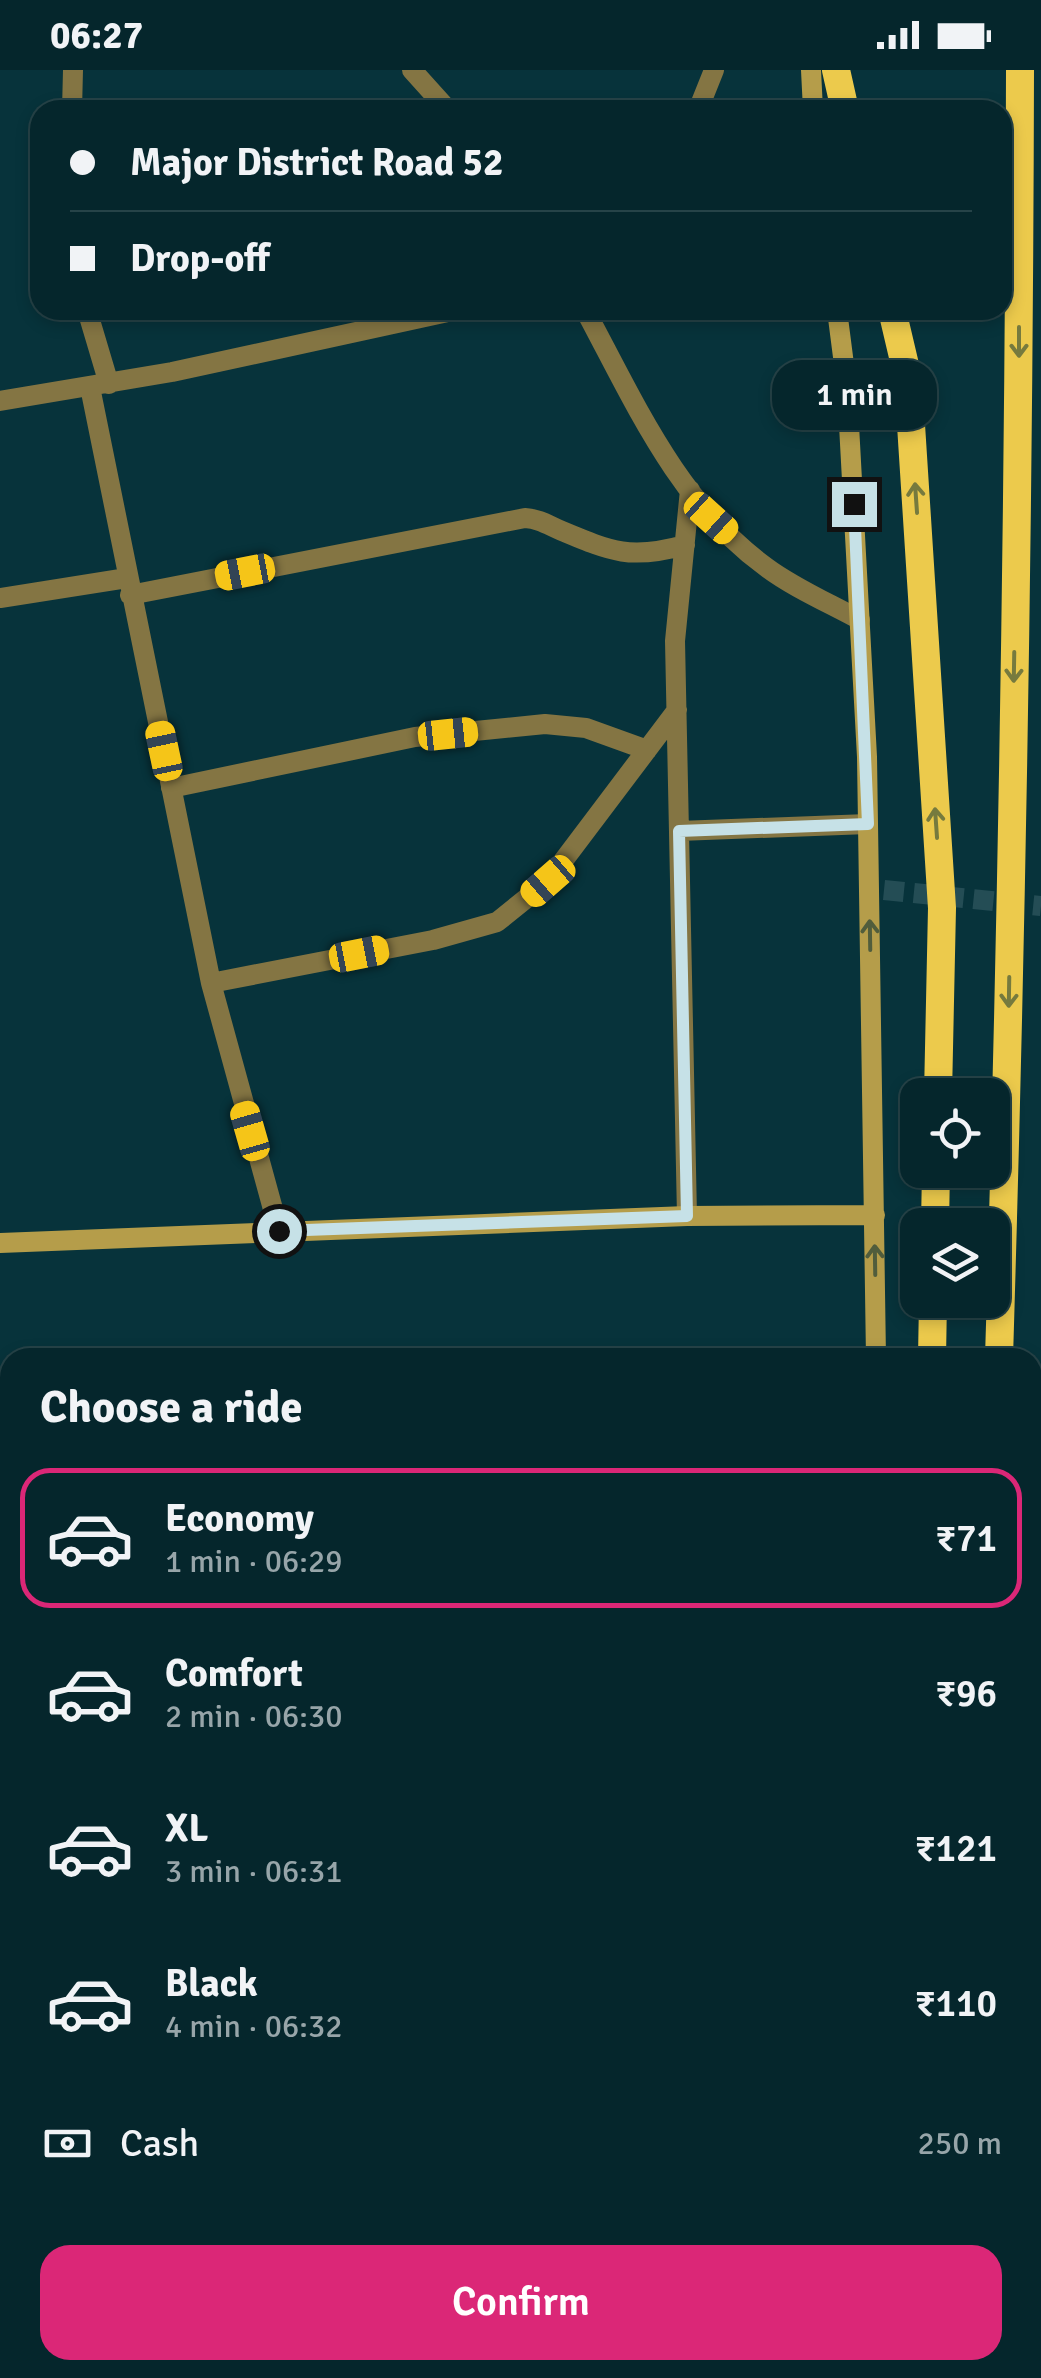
<!DOCTYPE html>
<meta charset="utf-8">
<style>
body{margin:0;font-family:Signika,sans-serif;background:#0e2e34;color:#f1f3f6;height:100vh;display:flex;flex-direction:column;font-size:38px;white-space:nowrap}
*{box-sizing:border-box;margin:0}
p{font-size:32px;color:#97a5a9}
.icon{flex:none;width:55px;height:55px;fill:none;stroke:currentColor;stroke-width:2;stroke-linecap:round;stroke-linejoin:round}
.map{position:relative;flex:1;overflow:hidden}
.details{position:absolute;left:0px;top:1278px;width:1042px;height:1032px;display:flex;flex-direction:column;background:#05262c;border-radius:30px 30px 0 0;box-shadow:0 5px 15px #0003,0 0 0 2px #264348}
.details>*{flex:none}
.top-card{position:absolute;left:30px;top:30px;width:982px;height:220px;border-radius:30px;box-shadow:0 5px 15px #0003,0 0 0 2px #264348;display:grid;align-content:center;height:220px;padding:0 40px;background:#05262c}
.tools{position:absolute;left:900px;top:1008px;display:grid;gap:20px}
.tools a{display:grid;place-items:center;width:110px;height:110px;border-radius:20px;background:#05262c;box-shadow:0 5px 15px #0003,0 0 0 2px #264348;font-size:50px}
.end{position:absolute;width:45px;height:45px;margin:-22px;border:12px solid #c6e1e7;background:#111;box-shadow:0 0 0 5px #111}
.from{border-radius:50%}
.bubble{position:absolute;height:70px;border-radius:30px;background:#05262c;box-shadow:0 5px 15px #0003,0 0 0 2px #264348;font-size:32px;font-weight:600;line-height:70px;text-align:center}
.car{position:absolute;width:30px;height:60px;margin:-30px -15px;border-radius:12px;box-shadow:0 0 8px 2px #0007;background:linear-gradient(#f5c518 24%,#345 0 40%,#f5c518 0 76%,#345 0 86%,#f5c518 0)}
.top-card b{display:flex;align-items:center;gap:35px;height:95px;font-size:38px}
.top-card b+b{border-top:2px solid #264348}
.top-card i{width:25px;height:25px;background:#f1f3f6}
ul{padding:0;list-style:none}
li{display:flex;align-items:center;gap:30px;height:140px;margin:0 20px 15px;padding:0 20px;border:5px solid transparent;border-radius:30px}
li div{flex:1}
li b{display:block;font-size:38px}
li em{font-style:normal;font-weight:600}
li.active{border-color:#db2777}
li>.icon{width:90px;height:90px;stroke-width:1.5}
h2{padding:0 40px;font-size:45px;line-height:120px}
.pay{display:flex;align-items:center;gap:25px;height:110px;padding:0 40px;font-size:38px}
.pay p{margin-inline-start:auto}
.cta{display:flex;gap:20px;margin-top:auto;padding:20px 40px}
.cta a{flex:1;height:115px;border-radius:30px;background:#db2777;color:#fff;font-size:40px;font-weight:600;line-height:115px;text-align:center}
.status{display:flex;justify-content:space-between;align-items:center;height:70px;padding:0 50px;background:#05262c;direction:ltr}
.status svg{height:28px;fill:currentColor}
.map>svg:first-child{display:block}
.lines{fill:none;stroke-linecap:round;stroke-linejoin:round}
.tertiary-tunnel{stroke:#244d55;stroke-width:20;stroke-dasharray:20 10;stroke-linecap:butt}
.service{stroke:#847543;stroke-width:18}
.minor{stroke:#847543;stroke-width:20}
.secondary{stroke:#b59d4a;stroke-width:20}
.trunk{stroke:#ecca4c;stroke-width:28}
.oneway{stroke:#767a3e}
.oneway2{stroke:#515d3c}
.route{stroke:#c6e1e7;stroke-width:12}
</style>
<div class="status"><b>06:27</b><svg viewBox="0 0 49 12"><path d="M0 12V9h3v3zM5 12V6h3v6zM10 12V3h3v9zM15 12V0h3v12zM26 1h20v11H26zM47 4h2v5h-2z"/></svg></div>
<div class="map">
<svg width="1041" height="2308" viewBox="0 0 1041 2308">
<rect width="100%" height="100%" fill="#07333b"/>
<g class="lines">
<path class="tertiary-tunnel" d="M 884,820 L 1041,836"/>
<path class="service" d="M 478,2308 L 492,2300"/>
<path class="minor" d="M 412,0 L 448,40
M 72,40 L 73,0
M 698,40 L 714,0
M 87,240 L 109,314
M 585,240 C 635,333 678,433 766,497 C 794,518 829,533 860,550
M 90,317 L 211,913 L 279,1161
M 0,331 L 172,302 L 457,240
M 130,525 L 525,448 C 540,449 548,455 562,461 C 612,482 631,490 685,475
M 0,528 L 127,508
M 171,718 L 415,667 L 545,654 L 586,658 L 647,680
M 679,761 L 868,754
M 211,913 L 433,870 L 497,852 L 548,811 L 677,640
M 687,1146 L 675,571 L 690,420
M 0,1308 L 10,1307"/>
<path class="secondary" d="M 811,0 L 813,40
M 837,240 L 847,318 L 867,687 L 876,1288
M 0,1173 L 687,1146 L 875,1145
M 864,2308 L 865,2300"/>
<path class="trunk" d="M 836,0 L 845,40
M 892,240 L 908,308 L 942,838 L 938,1025
M 935,1155 L 936,1100
M 932,1288 L 933,1230
M 999,1288 C 1012,859 1019,429 1020,0
M 905,2308 L 905,2300
M 984,2308 L 984,2300"/>
</g>
<defs><path id="oneway-shaft" d="M-6 0H5M1.5-3L5.5 0L1.5 3" fill="none" stroke-width="1.6" stroke-linecap="round" stroke-linejoin="round" transform="scale(2.5)"/></defs>
<g class="oneway">
<use href="#oneway-shaft" transform="translate(1019 272) rotate(90)"/>
<use href="#oneway-shaft" transform="translate(916 428) rotate(-94)"/>
<use href="#oneway-shaft" transform="translate(1014 597) rotate(91)"/>
<use href="#oneway-shaft" transform="translate(936 753) rotate(-94)"/>
<use href="#oneway-shaft" transform="translate(1009 922) rotate(91)"/>
</g>
<g class="oneway2">
<use href="#oneway-shaft" transform="translate(870 865) rotate(-91)"/>
<use href="#oneway-shaft" transform="translate(875 1190) rotate(-91)"/>
</g>
<g class="lines">
<path class="route" d="M 279,1161 L 687,1146 L 679,761 L 868,754 L 854,434"/>
</g>
</svg>
<div class="tools">
<a><svg class="icon" aria-label="locate" viewBox="0 0 24 24"><circle cx="12" cy="12" r="6"/><path d="M12 2v4M12 18v4M2 12h4M18 12h4"/></svg></a>
<a><svg class="icon" aria-label="layers" viewBox="0 0 24 24"><path d="M12 4l9 5-9 5-9-5zM3 14l9 5 9-5"/></svg></a>
</div>
<i class="end from" style="left:279px;top:1161px"></i>
<i class="end" style="left:854px;top:434px"></i>
<div class="bubble" style="left:772px;top:290px;width:165px">1 min</div>
<i class="car" style="left:711px;top:448px;rotate:132deg"></i>
<i class="car" style="left:245px;top:502px;rotate:259deg"></i>
<i class="car" style="left:448px;top:664px;rotate:84deg"></i>
<i class="car" style="left:164px;top:681px;rotate:348deg"></i>
<i class="car" style="left:548px;top:811px;rotate:229deg"></i>
<i class="car" style="left:359px;top:884px;rotate:79deg"></i>
<i class="car" style="left:250px;top:1061px;rotate:344deg"></i>
<div class="top-card">
<b><i class="from"></i>Major District Road 52</b>
<b><i></i>Drop-off</b>
</div>
<section class="details">
<h2>Choose a ride</h2>
<ul>
<li class="active"><svg class="icon" aria-label="car" viewBox="0 0 24 24"><path d="M5 17H2v-5l4-1 3-4h7l3 4 3 1v5h-3M9 17h6M6 11h13"/><circle cx="7" cy="17" r="2"/><circle cx="17" cy="17" r="2"/></svg><div><b>Economy</b><p>1 min · 06:29</p></div><em>₹71</em></li>
<li><svg class="icon" aria-label="car" viewBox="0 0 24 24"><path d="M5 17H2v-5l4-1 3-4h7l3 4 3 1v5h-3M9 17h6M6 11h13"/><circle cx="7" cy="17" r="2"/><circle cx="17" cy="17" r="2"/></svg><div><b>Comfort</b><p>2 min · 06:30</p></div><em>₹96</em></li>
<li><svg class="icon" aria-label="car" viewBox="0 0 24 24"><path d="M5 17H2v-5l4-1 3-4h7l3 4 3 1v5h-3M9 17h6M6 11h13"/><circle cx="7" cy="17" r="2"/><circle cx="17" cy="17" r="2"/></svg><div><b>XL</b><p>3 min · 06:31</p></div><em>₹121</em></li>
<li><svg class="icon" aria-label="car" viewBox="0 0 24 24"><path d="M5 17H2v-5l4-1 3-4h7l3 4 3 1v5h-3M9 17h6M6 11h13"/><circle cx="7" cy="17" r="2"/><circle cx="17" cy="17" r="2"/></svg><div><b>Black</b><p>4 min · 06:32</p></div><em>₹110</em></li>
</ul>
<div class="pay"><svg class="icon" aria-label="cash" viewBox="0 0 24 24"><path d="M3 7h18v10H3z"/><circle cx="12" cy="12" r="2"/></svg>Cash<p>250 m</p></div>
<div class="cta"><a>Confirm</a></div>
</section>
</div>
